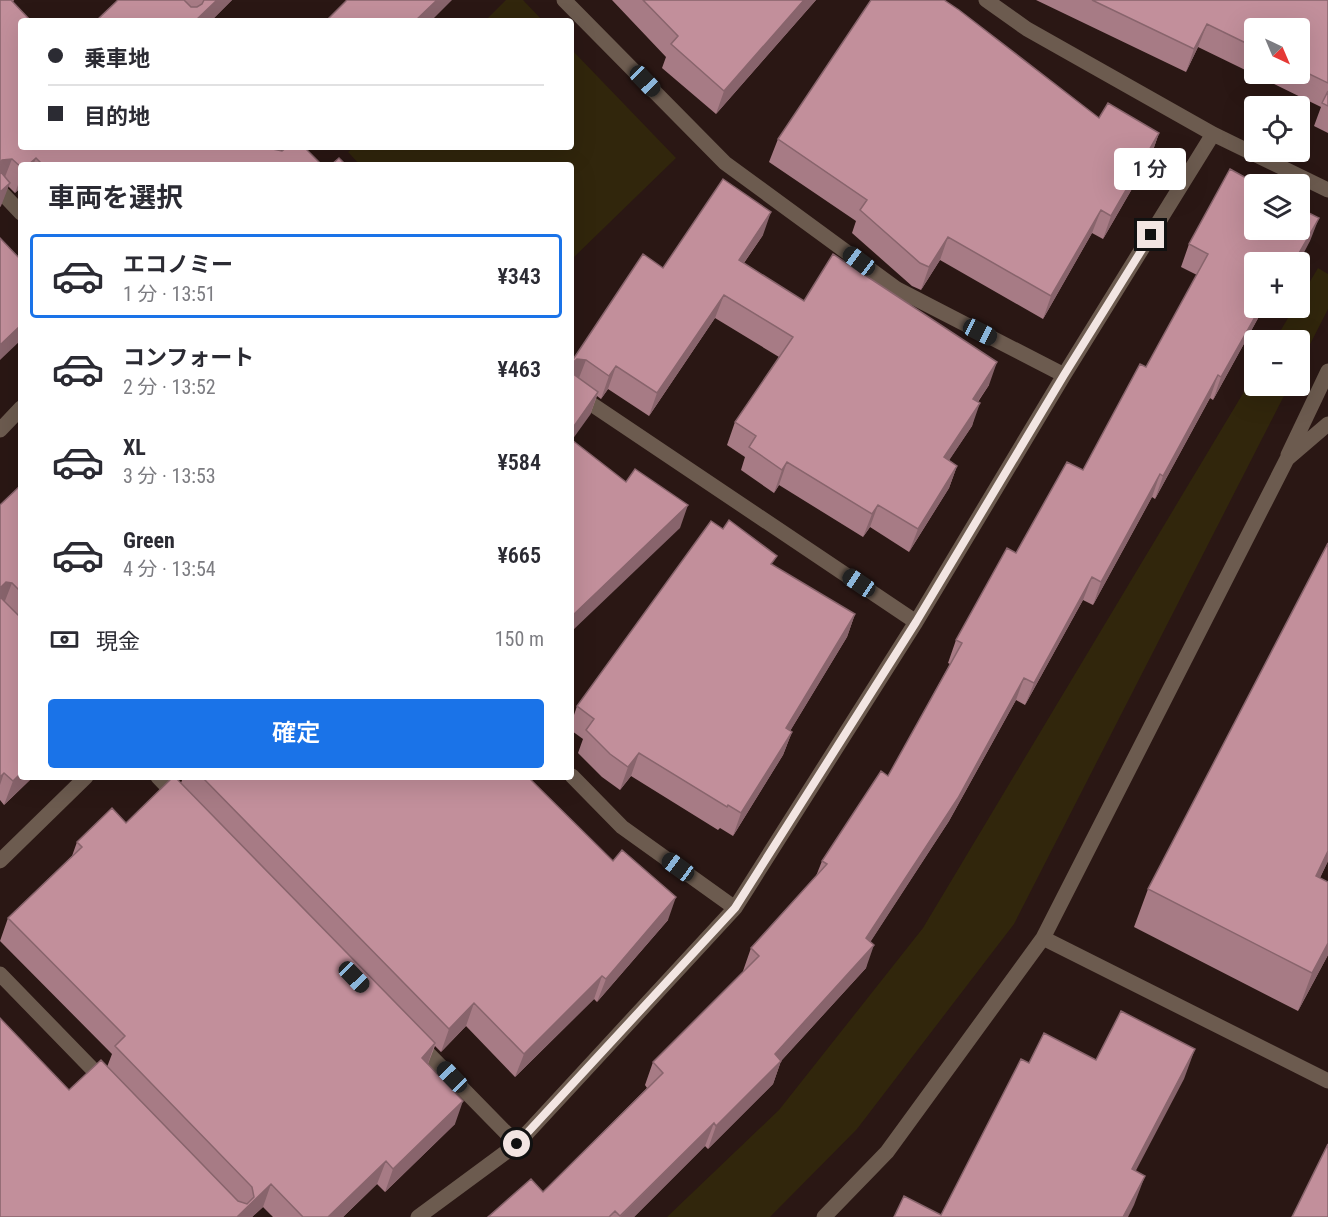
<!DOCTYPE html>
<html lang="ja">
<meta charset="utf-8">
<style>
body{margin:0;font-family:"Roboto Condensed","Noto Sans JP",sans-serif;background:#f7f7f7;color:#2b2b33;height:100vh;display:flex;flex-direction:column;font-size:22px;white-space:nowrap}
*{box-sizing:border-box;margin:0}
p{font-size:20px;color:#7c7c81}
.icon{flex:none;width:33px;height:33px;fill:none;stroke:currentColor;stroke-width:2;stroke-linecap:round;stroke-linejoin:round}
.map{position:relative;flex:1;overflow:hidden}
.panel{position:absolute;left:18px;top:162px;width:556px;height:618px;display:flex;flex-direction:column;background:#fff;border-radius:6px;box-shadow:0 6px 24px #0002}
.panel>*{flex:none}
.banner{position:absolute;left:18px;top:18px;width:556px;height:132px;border-radius:6px;box-shadow:0 6px 24px #0002;display:grid;align-content:center;height:132px;padding:0 30px;background:#fff}
.needle{width:39px;rotate:136deg}
.tools{position:absolute;left:1244px;top:18px;display:grid;gap:12px}
.tools a{display:grid;place-items:center;width:66px;height:66px;border-radius:6px;background:#fff;box-shadow:0 6px 24px #0002;font-size:30px}
.end{position:absolute;width:27px;height:27px;margin:-14px;border:8px solid #f2e5e2;background:#111;box-shadow:0 0 0 3px #111}
.from{border-radius:50%}
.bubble{position:absolute;height:42px;border-radius:6px;background:#fff;box-shadow:0 6px 24px #0002;font-size:20px;font-weight:600;line-height:42px;text-align:center}
.car{position:absolute;width:18px;height:36px;margin:-18px -9px;border-radius:8px;box-shadow:0 0 4px 2px #0007;background:linear-gradient(#222 24%,#8ab4d8 0 40%,#222 0 76%,#8ab4d8 0 86%,#222 0)}
.banner b{display:flex;align-items:center;gap:21px;height:57px;font-size:22px}
.banner b+b{border-top:2px solid #e1e1e2}
.banner i{width:15px;height:15px;background:#2b2b33}
ul{padding:0;list-style:none}
li{display:flex;align-items:center;gap:18px;height:84px;margin:0 12px 9px;padding:0 18px;border:3px solid transparent;border-radius:6px}
li div{flex:1}
li b{display:block;font-size:22px}
li em{font-style:normal;font-weight:600}
li.on{border-color:#1a73e8}
li>.icon{width:54px;height:54px;stroke-width:1.5}
h2{padding:0 30px;font-size:27px;line-height:72px}
.pay{display:flex;align-items:center;gap:15px;height:66px;padding:0 30px;font-size:22px}
.pay p{margin-inline-start:auto}
.action{display:flex;gap:12px;margin-top:auto;padding:12px 30px}
.action a{flex:1;height:69px;border-radius:6px;background:#1a73e8;color:#fff;font-size:24px;font-weight:600;line-height:69px;text-align:center}
.map>svg:first-child{display:block}
.green{fill:#31260c}
.lines{fill:none;stroke-linecap:round;stroke-linejoin:round}
.minor{stroke:#6c5b4f;stroke-width:15}
.wall{fill:#a77b85;fill-rule:evenodd}
.shaded-wall{fill:#88646c}
.building{fill:#c28f9b;stroke:#88646c;stroke-width:1.5}
.route{stroke:#f2e5e2;stroke-width:8}
</style>
<div class="map">
<svg width="1328" height="1217" viewBox="0 0 1328 1217">
<rect width="100%" height="100%" fill="#2a1714"/>
<path class="green" d="M 506,0 L 523,0 L 543,21 L 485,21 Z
M 572,50 L 676,158 L 572,259 L 572,165 L 360,165 L 348,152 L 354,147 L 572,147 Z
M 1318,268 L 1328,274 L 1328,309 L 1299,366 L 1299,340 L 1275,340 L 1294,308 L 1299,308 L 1299,300 Z
M 1254,375 L 1254,386 L 1289,386 L 1014,924 L 857,1129 L 770,1217 L 667,1217 L 779,1110 L 923,928 Z"/>
<g class="lines">
<path class="minor" d="M 564,0 L 725,163 L 897,289 L 1064,375
M 986,0 L 1027,29 L 1213,134 L 1328,190
M 0,191 L 21,213
M 572,391 L 916,622
M 0,430 L 21,408
M 1288,455 L 1328,371
M 572,776 L 622,827 L 735,908
M 158,777 L 179,799
M 0,861 L 86,777
M 1043,938 L 1328,1081
M 0,974 L 105,1082
M 416,1041 L 517,1144
M 418,1217 L 517,1144 L 735,908 L 916,622 L 1064,375 L 1213,134
M 824,1217 L 887,1152 L 1043,938 L 1287,459 L 1328,424"/>
</g>
<path class="wall" d="M 0,0 L 14,0 L 13,2 L 21,147 L 275,147 L 274,149 L 322,165 L 21,165 L 21,187 L 15,193 L 8,186 L 0,207 Z
M 118,0 L 232,0 L 211,21 L 96,21 Z
M 612,0 L 816,0 L 716,114 L 662,68 L 666,57 Z
M 1036,0 L 1328,0 L 1328,133 L 1314,126 L 1321,107 L 1198,47 L 1186,72 ZM 1254,28 L 1299,28 L 1299,74 L 1254,74 Z
M 1099,118 L 1159,133 L 1151,156 L 1103,239 L 1092,233 L 1043,319 L 940,260 L 921,290 L 912,286 L 852,233 L 856,221 L 769,162 L 778,139 Z
M 763,235 L 744,263 L 804,301 L 989,385 L 978,402 L 972,426 L 949,460 L 957,466 L 949,488 L 909,552 L 870,527 L 863,537 L 779,485 L 774,493 L 741,470 L 745,457 L 727,445 L 735,422 L 779,357 L 715,318 L 649,416 L 608,389 L 601,399 L 597,396 L 590,415 L 572,361 L 663,268 Z
M 1310,241 L 1254,262 L 1254,308 L 1274,308 L 1270,315 L 1262,311 L 1213,400 L 1210,398 L 1155,499 L 1152,497 L 1093,605 L 1083,600 L 1025,705 L 1016,700 L 949,821 L 870,942 L 866,968 L 781,1061 L 773,1084 L 708,1149 L 705,1146 L 634,1217 L 488,1217 L 543,1192 L 647,1088 L 645,1085 L 653,1062 L 743,972 L 743,971 L 751,948 L 816,876 L 822,861 L 888,776 L 950,664 L 948,663 L 956,640 L 1016,553 L 1083,470 L 1146,367 L 1197,275 L 1181,267 L 1189,244 Z
M 21,485 L 21,777 L 33,777 L 4,805 L 0,800 L 0,505 Z
M 723,529 L 774,566 L 855,614 L 847,637 L 790,731 L 792,732 L 783,755 L 733,836 L 720,828 L 718,830 L 631,776 L 620,790 L 602,777 L 578,753 L 583,739 L 572,731 L 572,721 L 577,706 Z
M 183,777 L 528,777 L 668,920 L 597,1002 L 594,999 L 515,1077 L 466,1026 L 441,1052 L 435,1046 L 428,1064 L 455,1124 L 385,1192 L 377,1184 L 343,1217 L 273,1217 L 263,1207 L 252,1217 L 69,1090 L 107,1067 L 112,1054 L 0,941 L 8,918 L 72,856 L 77,842 L 126,823 L 181,783 Z
M 1328,861 L 1320,878 L 1328,955 L 1298,1011 L 1134,927 L 1148,889 Z"/>
<path class="shaded-wall" d="M 217,0 L 232,0 L 211,21 L 195,21 Z
M 437,0 L 452,0 L 431,21 L 415,21 Z
M 804,0 L 816,0 L 716,114 L 724,91 Z
M 1207,24 L 1198,47 L 1186,72 L 1194,49 Z
M 1159,133 L 1151,156 L 1103,239 L 1111,216 Z
M 36,158 L 33,165 L 28,165 Z
M 12,159 L 3,182 L 0,182 L 0,164 L 2,160 Z
M 21,177 L 21,187 L 15,193 Z
M 10,183 L 1,206 L 0,207 L 0,192 Z
M 1101,210 L 1092,233 L 1043,319 L 1051,296 Z
M 771,212 L 763,235 L 730,283 L 739,260 Z
M 1319,218 L 1310,241 L 1299,262 L 1294,262 Z
M 948,237 L 940,260 L 921,290 L 929,267 Z
M 724,295 L 715,318 L 649,416 L 657,393 Z
M 1260,308 L 1263,308 L 1262,311 L 1213,400 L 1221,377 Z
M 21,325 L 21,340 L 0,360 L 0,345 Z
M 577,359 L 586,360 L 577,383 L 572,382 L 572,363 Z
M 997,362 L 989,385 L 964,421 L 973,399 Z
M 616,366 L 608,389 L 601,399 L 609,376 Z
M 1218,375 L 1210,398 L 1155,499 L 1163,476 Z
M 598,392 L 590,415 L 572,440 L 572,429 Z
M 980,403 L 972,426 L 936,480 L 944,457 Z
M 787,462 L 779,485 L 774,493 L 782,470 Z
M 957,466 L 949,488 L 909,552 L 918,529 Z
M 1160,474 L 1152,497 L 1093,605 L 1101,582 Z
M 688,505 L 680,528 L 572,631 L 572,616 Z
M 878,505 L 870,527 L 863,537 L 872,514 Z
M 1092,577 L 1083,600 L 1025,705 L 1034,683 Z
M 6,582 L 12,583 L 3,606 L 0,606 L 0,588 Z
M 855,614 L 847,637 L 778,751 L 786,728 Z
M 1024,678 L 1016,700 L 949,821 L 858,961 L 866,938 Z
M 792,732 L 783,755 L 733,836 L 741,813 Z
M 639,753 L 631,776 L 620,790 L 628,767 Z
M 4,773 L 0,785 L 0,777 Z
M 21,773 L 21,777 L 33,777 L 4,805 L 13,781 Z
M 1328,851 L 1328,861 L 1302,914 L 1316,876 Z
M 676,897 L 668,920 L 597,1002 L 606,979 Z
M 1328,943 L 1328,955 L 1298,1011 L 1312,973 Z
M 874,945 L 866,968 L 781,1061 L 773,1084 L 708,1149 L 716,1126 L 775,1054 Z
M 602,976 L 594,999 L 515,1077 L 524,1054 Z
M 474,1003 L 466,1026 L 441,1052 L 449,1029 Z
M 435,1043 L 427,1066 L 422,1058 Z
M 1195,1049 L 1184,1079 L 1121,1199 L 1132,1169 Z
M 463,1101 L 455,1124 L 385,1192 L 393,1169 Z
M 714,1123 L 705,1146 L 634,1217 L 620,1217 Z
M 386,1161 L 377,1184 L 343,1217 L 328,1217 Z
M 1145,1176 L 1134,1205 L 1128,1217 L 1123,1217 Z
M 271,1184 L 263,1207 L 252,1217 L 237,1217 Z"/>
<path class="building" d="M 0,0 L 11,0 L 31,21 L 21,21 L 21,147 L 272,147 L 273,149 L 282,151 L 287,147 L 304,147 L 322,165 L 43,165 L 36,158 L 28,165 L 21,165 L 21,167 L 12,159 L 2,160 L 0,164 Z
M 118,0 L 184,0 L 191,7 L 197,7 L 202,4 L 204,0 L 217,0 L 195,21 L 96,21 Z
M 347,0 L 437,0 L 415,21 L 326,21 Z
M 643,0 L 804,0 L 724,91 L 671,44 L 678,36 Z
M 871,0 L 944,0 L 959,10 L 1099,118 L 1108,103 L 1159,133 L 1111,216 L 1101,210 L 1051,296 L 948,237 L 929,267 L 920,263 L 860,210 L 867,200 L 778,139 Z
M 1092,0 L 1328,0 L 1328,83 L 1299,69 L 1299,28 L 1254,28 L 1254,47 L 1207,24 L 1194,49 Z
M 1328,91 L 1328,106 L 1322,103 Z
M 339,158 L 346,165 L 331,165 Z
M 1230,169 L 1257,184 L 1254,184 L 1254,230 L 1299,230 L 1299,208 L 1319,218 L 1294,262 L 1254,262 L 1254,308 L 1260,308 L 1221,377 L 1218,375 L 1163,476 L 1160,474 L 1101,582 L 1092,577 L 1034,683 L 1024,678 L 958,798 L 866,938 L 874,945 L 775,1054 L 781,1061 L 716,1126 L 714,1123 L 620,1216 L 615,1211 L 609,1217 L 488,1217 L 531,1179 L 543,1192 L 663,1073 L 653,1062 L 759,956 L 751,948 L 827,864 L 822,861 L 881,771 L 888,776 L 962,643 L 956,640 L 1007,548 L 1016,553 L 1067,462 L 1083,470 L 1140,364 L 1146,367 L 1208,254 L 1189,244 Z
M 0,171 L 10,183 L 0,192 Z
M 723,179 L 771,212 L 739,260 L 804,301 L 833,254 L 997,362 L 973,399 L 980,403 L 944,457 L 957,466 L 918,529 L 878,505 L 872,514 L 787,462 L 782,470 L 749,447 L 756,436 L 735,422 L 793,337 L 724,295 L 657,393 L 616,366 L 609,376 L 586,360 L 577,359 L 572,363 L 572,373 L 598,392 L 572,429 L 572,361 L 643,254 L 663,268 Z
M 0,238 L 21,260 L 21,325 L 0,345 Z
M 572,440 L 626,482 L 635,469 L 688,505 L 572,616 Z
M 21,485 L 21,592 L 12,583 L 6,582 L 0,588 L 0,505 Z
M 729,520 L 777,556 L 771,564 L 855,614 L 786,728 L 792,732 L 741,813 L 728,805 L 727,807 L 639,753 L 628,767 L 610,754 L 586,730 L 594,719 L 577,706 L 711,521 L 723,529 Z
M 1328,543 L 1328,851 L 1316,876 L 1328,882 L 1328,943 L 1312,973 L 1148,889 Z
M 0,591 L 1,598 L 21,618 L 21,773 L 13,781 L 4,773 L 0,777 Z
M 173,777 L 175,777 L 435,1043 L 422,1058 L 463,1101 L 393,1169 L 386,1161 L 328,1217 L 303,1217 L 271,1184 L 237,1217 L 0,1217 L 0,1018 L 69,1090 L 101,1060 L 238,1201 L 247,1204 L 254,1197 L 252,1187 L 115,1046 L 125,1036 L 8,918 L 82,847 L 77,842 L 112,808 L 126,823 Z
M 202,777 L 528,777 L 613,861 L 622,850 L 676,897 L 606,979 L 602,976 L 524,1054 L 474,1003 L 449,1029 Z
M 1121,1011 L 1195,1049 L 1132,1169 L 1145,1176 L 1123,1217 L 894,1217 L 904,1196 L 941,1215 L 1021,1059 L 1029,1063 L 1044,1033 L 1096,1060 Z
M 1328,1144 L 1328,1217 L 1292,1217 Z"/>
<g class="lines">
<path class="route" d="M 517,1144 L 735,908 L 916,622 L 1064,375 L 1151,235"/>
</g>
</svg>
<div class="tools">
<a><svg class="needle" viewBox="-14 -14 28 28"><path d="M0-13l5 13h-10z" fill="#e53935"/><path d="M0 13l5-13h-10z" fill="#7c7c81"/></svg></a>
<a><svg class="icon" aria-label="locate" viewBox="0 0 24 24"><circle cx="12" cy="12" r="6"/><path d="M12 2v4M12 18v4M2 12h4M18 12h4"/></svg></a>
<a><svg class="icon" aria-label="layers" viewBox="0 0 24 24"><path d="M12 4l9 5-9 5-9-5zM3 14l9 5 9-5"/></svg></a>
<a>+</a>
<a>−</a>
</div>
<i class="end from" style="left:517px;top:1144px"></i>
<i class="end" style="left:1151px;top:235px"></i>
<div class="bubble" style="left:1114px;top:148px;width:72px">1 分</div>
<i class="car" style="left:645px;top:81px;rotate:136deg"></i>
<i class="car" style="left:859px;top:261px;rotate:307deg"></i>
<i class="car" style="left:980px;top:332px;rotate:117deg"></i>
<i class="car" style="left:859px;top:583px;rotate:304deg"></i>
<i class="car" style="left:678px;top:867px;rotate:306deg"></i>
<i class="car" style="left:354px;top:977px;rotate:136deg"></i>
<i class="car" style="left:452px;top:1077px;rotate:316deg"></i>
<div class="banner">
<b><i class="from"></i>乗車地</b>
<b><i></i>目的地</b>
</div>
<section class="panel">
<h2>車両を選択</h2>
<ul>
<li class="on"><svg class="icon" aria-label="car" viewBox="0 0 24 24"><path d="M5 17H2v-5l4-1 3-4h7l3 4 3 1v5h-3M9 17h6M6 11h13"/><circle cx="7" cy="17" r="2"/><circle cx="17" cy="17" r="2"/></svg><div><b>エコノミー</b><p>1 分 · 13:51</p></div><em>¥343</em></li>
<li><svg class="icon" aria-label="car" viewBox="0 0 24 24"><path d="M5 17H2v-5l4-1 3-4h7l3 4 3 1v5h-3M9 17h6M6 11h13"/><circle cx="7" cy="17" r="2"/><circle cx="17" cy="17" r="2"/></svg><div><b>コンフォート</b><p>2 分 · 13:52</p></div><em>¥463</em></li>
<li><svg class="icon" aria-label="car" viewBox="0 0 24 24"><path d="M5 17H2v-5l4-1 3-4h7l3 4 3 1v5h-3M9 17h6M6 11h13"/><circle cx="7" cy="17" r="2"/><circle cx="17" cy="17" r="2"/></svg><div><b>XL</b><p>3 分 · 13:53</p></div><em>¥584</em></li>
<li><svg class="icon" aria-label="car" viewBox="0 0 24 24"><path d="M5 17H2v-5l4-1 3-4h7l3 4 3 1v5h-3M9 17h6M6 11h13"/><circle cx="7" cy="17" r="2"/><circle cx="17" cy="17" r="2"/></svg><div><b>Green</b><p>4 分 · 13:54</p></div><em>¥665</em></li>
</ul>
<div class="pay"><svg class="icon" aria-label="cash" viewBox="0 0 24 24"><path d="M3 7h18v10H3z"/><circle cx="12" cy="12" r="2"/></svg>現金<p>150 m</p></div>
<div class="action"><a>確定</a></div>
</section>
</div>
